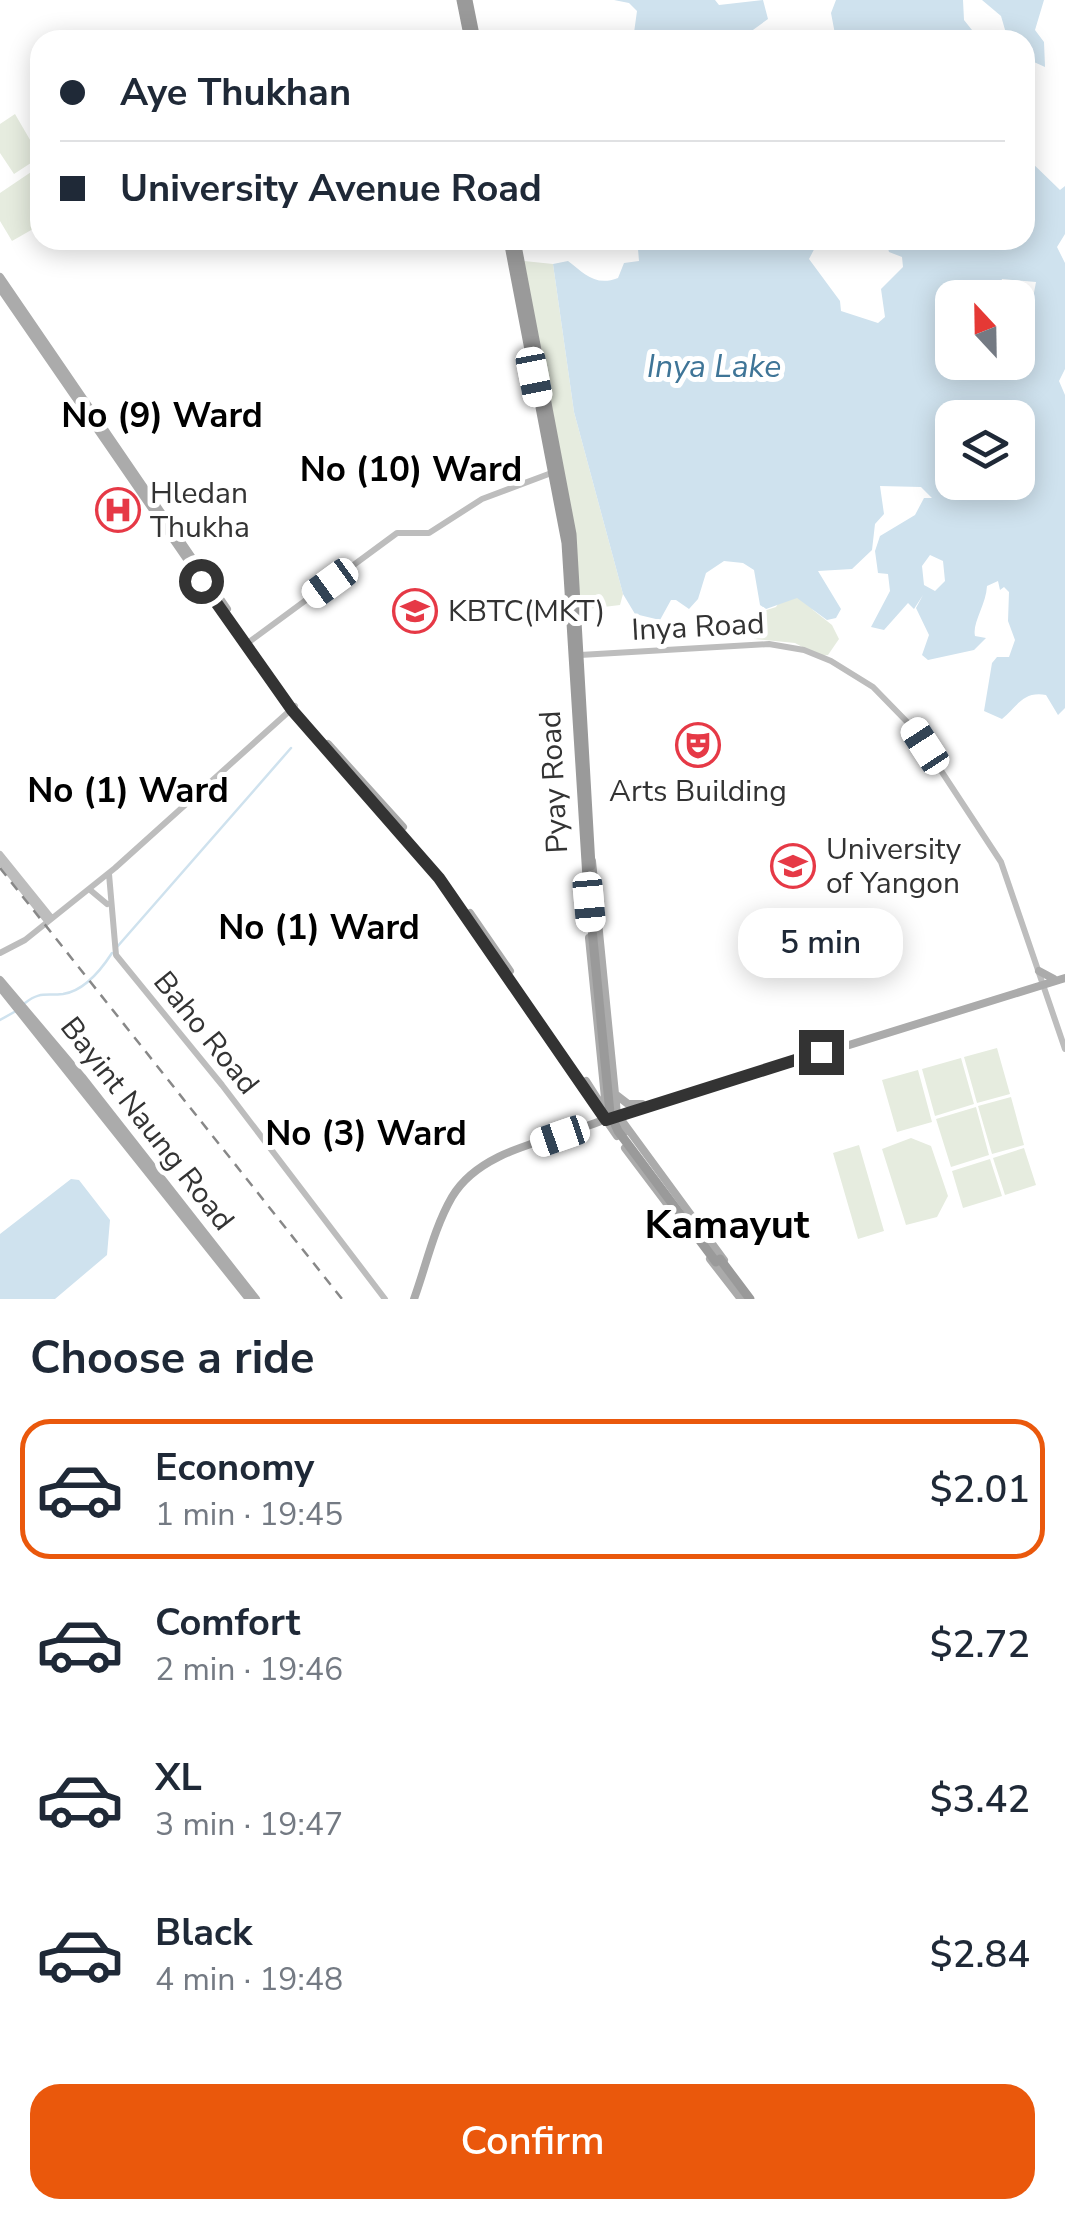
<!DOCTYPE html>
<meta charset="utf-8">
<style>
body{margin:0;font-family:"Nunito Sans",sans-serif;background:#f6f6f7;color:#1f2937;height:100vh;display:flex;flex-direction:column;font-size:38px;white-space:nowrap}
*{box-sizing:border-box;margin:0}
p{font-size:32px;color:#747a83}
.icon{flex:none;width:55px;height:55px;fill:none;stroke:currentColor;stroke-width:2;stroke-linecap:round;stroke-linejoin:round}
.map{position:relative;height:1299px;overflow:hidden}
.panel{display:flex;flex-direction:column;background:#fff;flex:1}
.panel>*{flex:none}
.banner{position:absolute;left:30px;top:30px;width:1005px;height:220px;border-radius:30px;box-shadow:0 5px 25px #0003;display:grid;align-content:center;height:220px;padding:0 30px;background:#fff}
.needle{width:65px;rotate:338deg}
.controls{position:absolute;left:935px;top:280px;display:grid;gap:20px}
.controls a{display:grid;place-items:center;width:100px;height:100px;border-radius:20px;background:#fff;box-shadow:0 5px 25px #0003;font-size:50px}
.end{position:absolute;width:45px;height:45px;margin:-22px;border:12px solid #333;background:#fff;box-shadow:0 0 0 5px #fff}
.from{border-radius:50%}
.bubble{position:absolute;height:70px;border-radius:30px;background:#fff;box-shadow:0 5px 25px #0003;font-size:32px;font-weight:600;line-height:70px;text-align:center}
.car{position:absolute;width:30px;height:60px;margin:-30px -15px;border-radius:12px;box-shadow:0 0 8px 2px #0007;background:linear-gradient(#fff 24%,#345 0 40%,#fff 0 76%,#345 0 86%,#fff 0)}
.banner b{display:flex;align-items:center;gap:35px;height:95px;font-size:38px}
.banner b+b{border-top:2px solid #e0e1e3}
.banner i{width:25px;height:25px;background:#1f2937}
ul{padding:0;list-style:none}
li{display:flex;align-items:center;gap:30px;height:140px;margin:0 20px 15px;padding:0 10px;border:5px solid transparent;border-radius:30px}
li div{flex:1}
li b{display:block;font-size:38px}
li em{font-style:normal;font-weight:600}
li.active{border-color:#ea580c}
li>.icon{width:90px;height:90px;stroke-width:1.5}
h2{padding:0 30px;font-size:45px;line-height:120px}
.button{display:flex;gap:20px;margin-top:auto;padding:20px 30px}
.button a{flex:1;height:115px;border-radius:30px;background:#ea580c;color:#fff;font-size:40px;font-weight:600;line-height:115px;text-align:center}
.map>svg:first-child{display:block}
.green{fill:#e6ecdf}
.water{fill:#cfe2ee;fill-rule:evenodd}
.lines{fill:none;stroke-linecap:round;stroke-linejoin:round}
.stream{stroke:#cfe2ee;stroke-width:2.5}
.secondary{stroke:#bdbdbd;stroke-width:6}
.primary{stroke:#ababab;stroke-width:8}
.highway{stroke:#9a9a9a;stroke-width:9}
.rail{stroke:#888;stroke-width:2.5;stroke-dasharray:10 8;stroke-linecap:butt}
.highway-bridge{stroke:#9a9a9a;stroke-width:9}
.route{stroke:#333;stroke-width:12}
.labels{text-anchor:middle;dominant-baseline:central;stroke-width:10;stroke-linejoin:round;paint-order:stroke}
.poi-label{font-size:30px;fill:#333;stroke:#fff;text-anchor:start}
.street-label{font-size:30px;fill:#333;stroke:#fff}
.water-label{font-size:32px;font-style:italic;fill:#3f7597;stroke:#fff}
.quarter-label{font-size:35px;font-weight:bold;fill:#000;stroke:#fff}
.district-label{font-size:40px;font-weight:bold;fill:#000;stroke:#fff}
</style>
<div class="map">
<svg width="1065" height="1299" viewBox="0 0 1065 1299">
<rect width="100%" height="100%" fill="#fff"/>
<path class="green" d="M 15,114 L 40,157 L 14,174 L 0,153 L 0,124 Z
M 40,166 L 40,225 L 12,241 L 0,221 L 0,193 Z
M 524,261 L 553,264 L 574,412 L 623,594 L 620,605 L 579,610 L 554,427 Z
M 796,577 L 813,610 L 832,625 L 839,639 L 828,655 L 819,656 L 795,643 L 754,639 L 752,624 L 757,613 L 776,607 Z
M 997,1048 L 1010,1094 L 977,1103 L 964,1057 Z
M 961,1058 L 974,1104 L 935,1116 L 922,1069 Z
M 918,1070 L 932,1122 L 897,1132 L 882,1080 Z
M 1011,1097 L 1024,1145 L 992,1154 L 978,1106 Z
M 976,1107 L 989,1155 L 951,1167 L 936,1119 Z
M 911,1138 L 931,1146 L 948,1196 L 937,1217 L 906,1225 L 882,1149 Z
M 859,1145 L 884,1231 L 858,1239 L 833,1153 Z
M 1024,1148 L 1036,1185 L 1005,1195 L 993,1158 Z
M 990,1159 L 1002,1196 L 963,1208 L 952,1171 Z"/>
<path class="water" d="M 614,0 L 715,0 L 719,5 L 763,0 L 768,19 L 739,40 L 633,40 L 637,11 L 629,3 Z
M 836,0 L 963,0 L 964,20 L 980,40 L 827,40 L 835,34 L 831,13 Z
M 982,0 L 1044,0 L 1035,30 L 1044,42 L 1045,67 L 1025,58 L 1025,40 L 1008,40 L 1001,16 Z
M 1025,129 L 1026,157 L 1060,190 L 1065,186 L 1065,234 L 1057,247 L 1065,263 L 1065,369 L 1059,381 L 1065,395 L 1065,708 L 1058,715 L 1046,695 C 1023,691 1018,706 1002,719 L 984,711 L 992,663 L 997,657 L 1009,657 L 1015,640 L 1008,621 L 1009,592 L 1004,587 L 1000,590 L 998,581 L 987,586 C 986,605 972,623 975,636 L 986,638 L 974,650 L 928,660 L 922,655 L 929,635 L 916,608 L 923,595 L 914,609 L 908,603 L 884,630 L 871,627 L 890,591 L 888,574 L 878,573 L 875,551 L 880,536 L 915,515 L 924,498 L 932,498 L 921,487 L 880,486 L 884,514 L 875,524 L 872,550 L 852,569 L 818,571 L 841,609 L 836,618 L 827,620 L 797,598 L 766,609 L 760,605 L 754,570 L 743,563 L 724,561 L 706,573 L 698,599 L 689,609 L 676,600 L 671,600 L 660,620 L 635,614 L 623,594 L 574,412 L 553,264 L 568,261 C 584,273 595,287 618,278 L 624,263 L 639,261 L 638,249 L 650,240 L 819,240 L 809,259 L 840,301 L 841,311 L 878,323 L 885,317 L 881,289 L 903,267 L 902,257 L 889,252 L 886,241 L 1025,240 ZM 1002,279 L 1036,282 L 1033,298 L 1018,302 L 1018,362 L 952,362 L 952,298 L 996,297 ZM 952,418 L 1018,418 L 1018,482 L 952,482 ZM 930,555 L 943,561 L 945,581 L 935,591 L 924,585 L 922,566 Z
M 71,1179 L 79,1180 L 110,1220 L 107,1255 L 55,1299 L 0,1299 L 0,1234 Z"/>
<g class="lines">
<path class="stream" d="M 117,947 L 291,748
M 25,1003 C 40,991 46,996 63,994 C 84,991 101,970 112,953
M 0,1020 L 16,1011"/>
<path class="secondary" d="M 245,645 L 397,533 L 429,533 L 482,499 L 554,472
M 580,655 L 769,644 L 804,650 L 831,661 L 873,687 L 913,728 L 1001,862 L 1065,1049
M 0,854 L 50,916
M 0,862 L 46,920
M 109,874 L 116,955 L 222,1085 L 385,1299
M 89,889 L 107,904
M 0,953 L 25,940 L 115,868 L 295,706"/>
<path class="primary" d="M 0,277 L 227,609
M 0,288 L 291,710 L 439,878 L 617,1136
M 328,744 L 403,827
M 592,861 L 617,1114 L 724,1260
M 470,913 L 510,971
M 589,938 L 606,1108
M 1039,971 L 1054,979
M 0,980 L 82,1077 L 256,1299
M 0,987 L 249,1299
M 586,1081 L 609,1117 L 627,1131
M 615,1094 L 628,1104 L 642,1104
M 614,1118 L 1065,978
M 625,1148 L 671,1209
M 710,1259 L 741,1299
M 414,1299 C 426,1266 434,1228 452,1197 C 482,1146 559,1140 608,1118"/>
<path class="highway" d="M 461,0 L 469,40
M 468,0 L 476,40
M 508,240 L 566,543 L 587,878
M 516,240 L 572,534 L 591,866
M 720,1259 L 750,1299"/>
<path class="rail" d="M 0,868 L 342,1299"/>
<path class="highway-bridge" d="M 587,878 L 610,1113 L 618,1131 L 716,1262"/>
</g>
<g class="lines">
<path class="route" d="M 201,581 L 292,710 L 439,878 L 606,1120 L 821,1052"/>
</g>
<defs>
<g id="hospital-ring" transform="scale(2.25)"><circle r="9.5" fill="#fff" stroke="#e63946" stroke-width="1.5"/><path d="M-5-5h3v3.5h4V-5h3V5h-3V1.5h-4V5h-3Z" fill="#e63946"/></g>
<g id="university-ring" transform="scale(2.25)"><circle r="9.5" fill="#fff" stroke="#e63946" stroke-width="1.5"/><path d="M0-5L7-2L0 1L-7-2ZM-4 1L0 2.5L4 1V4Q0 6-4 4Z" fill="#e63946"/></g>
<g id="theatre-ring" transform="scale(2.25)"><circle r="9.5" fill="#fff" stroke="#e63946" stroke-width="1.5"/><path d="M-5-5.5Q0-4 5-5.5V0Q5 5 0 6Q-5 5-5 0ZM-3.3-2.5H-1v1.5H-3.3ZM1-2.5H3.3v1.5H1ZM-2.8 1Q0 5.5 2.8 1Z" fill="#e63946"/></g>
</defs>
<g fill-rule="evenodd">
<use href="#hospital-ring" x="118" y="510"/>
<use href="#university-ring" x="415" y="611"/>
<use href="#theatre-ring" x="698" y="745"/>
<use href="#university-ring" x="793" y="866"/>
</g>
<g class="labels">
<g class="poi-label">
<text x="150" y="493">Hledan<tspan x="150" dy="34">Thukha</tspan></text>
<text x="448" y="611">KBTC(MKT)</text>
<text x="698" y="791" text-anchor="middle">Arts Building</text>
<text x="826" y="849">University<tspan x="826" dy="34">of Yangon</tspan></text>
</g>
<g class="street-label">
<text transform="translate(698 627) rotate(-3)">Inya Road</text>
<text transform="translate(554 782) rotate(-93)">Pyay Road</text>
<text transform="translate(206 1033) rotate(51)">Baho Road</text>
<text transform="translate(147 1124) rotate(52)">Bayint Naung Road</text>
</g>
<g class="water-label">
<text x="714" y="366">Inya Lake</text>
</g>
<g class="quarter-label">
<text x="162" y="415">No (9) Ward</text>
<text x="411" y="469">No (10) Ward</text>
<text x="128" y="790">No (1) Ward</text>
<text x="319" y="927">No (1) Ward</text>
<text x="366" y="1133">No (3) Ward</text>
</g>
<g class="district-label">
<text x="727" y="1225">Kamayut</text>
</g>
</g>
</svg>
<div class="controls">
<a><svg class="needle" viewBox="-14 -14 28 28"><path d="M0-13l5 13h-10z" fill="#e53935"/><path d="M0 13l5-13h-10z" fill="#747a83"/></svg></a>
<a><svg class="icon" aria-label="layers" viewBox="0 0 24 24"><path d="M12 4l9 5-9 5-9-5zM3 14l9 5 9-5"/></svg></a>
</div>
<i class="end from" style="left:201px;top:581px"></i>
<i class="end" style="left:821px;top:1052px"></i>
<div class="bubble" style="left:738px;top:908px;width:165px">5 min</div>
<i class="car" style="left:534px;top:377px;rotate:169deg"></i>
<i class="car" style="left:330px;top:583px;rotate:234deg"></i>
<i class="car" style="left:925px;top:746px;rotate:327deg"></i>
<i class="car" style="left:589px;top:902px;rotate:175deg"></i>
<i class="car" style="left:560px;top:1136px;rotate:251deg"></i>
<div class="banner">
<b><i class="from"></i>Aye Thukhan</b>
<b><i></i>University Avenue Road</b>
</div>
</div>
<section class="panel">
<h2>Choose a ride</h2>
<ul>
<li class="active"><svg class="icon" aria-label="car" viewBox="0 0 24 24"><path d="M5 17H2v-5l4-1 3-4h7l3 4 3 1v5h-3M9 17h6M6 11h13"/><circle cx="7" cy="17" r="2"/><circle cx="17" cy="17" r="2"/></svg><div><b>Economy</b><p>1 min · 19:45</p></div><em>$2.01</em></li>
<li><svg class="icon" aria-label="car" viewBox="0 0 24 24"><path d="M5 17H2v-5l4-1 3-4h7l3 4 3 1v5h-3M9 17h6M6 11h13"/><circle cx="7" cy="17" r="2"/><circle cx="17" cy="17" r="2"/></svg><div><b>Comfort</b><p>2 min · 19:46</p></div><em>$2.72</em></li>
<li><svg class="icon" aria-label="car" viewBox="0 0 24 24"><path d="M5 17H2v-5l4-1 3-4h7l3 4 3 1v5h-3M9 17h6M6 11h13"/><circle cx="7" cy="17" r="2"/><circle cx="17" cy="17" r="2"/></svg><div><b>XL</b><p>3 min · 19:47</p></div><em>$3.42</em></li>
<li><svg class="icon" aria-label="car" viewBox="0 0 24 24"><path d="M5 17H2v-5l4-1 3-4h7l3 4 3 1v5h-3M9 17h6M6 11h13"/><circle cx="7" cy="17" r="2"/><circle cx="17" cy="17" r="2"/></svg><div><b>Black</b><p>4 min · 19:48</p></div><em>$2.84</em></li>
</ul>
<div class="button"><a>Confirm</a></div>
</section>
